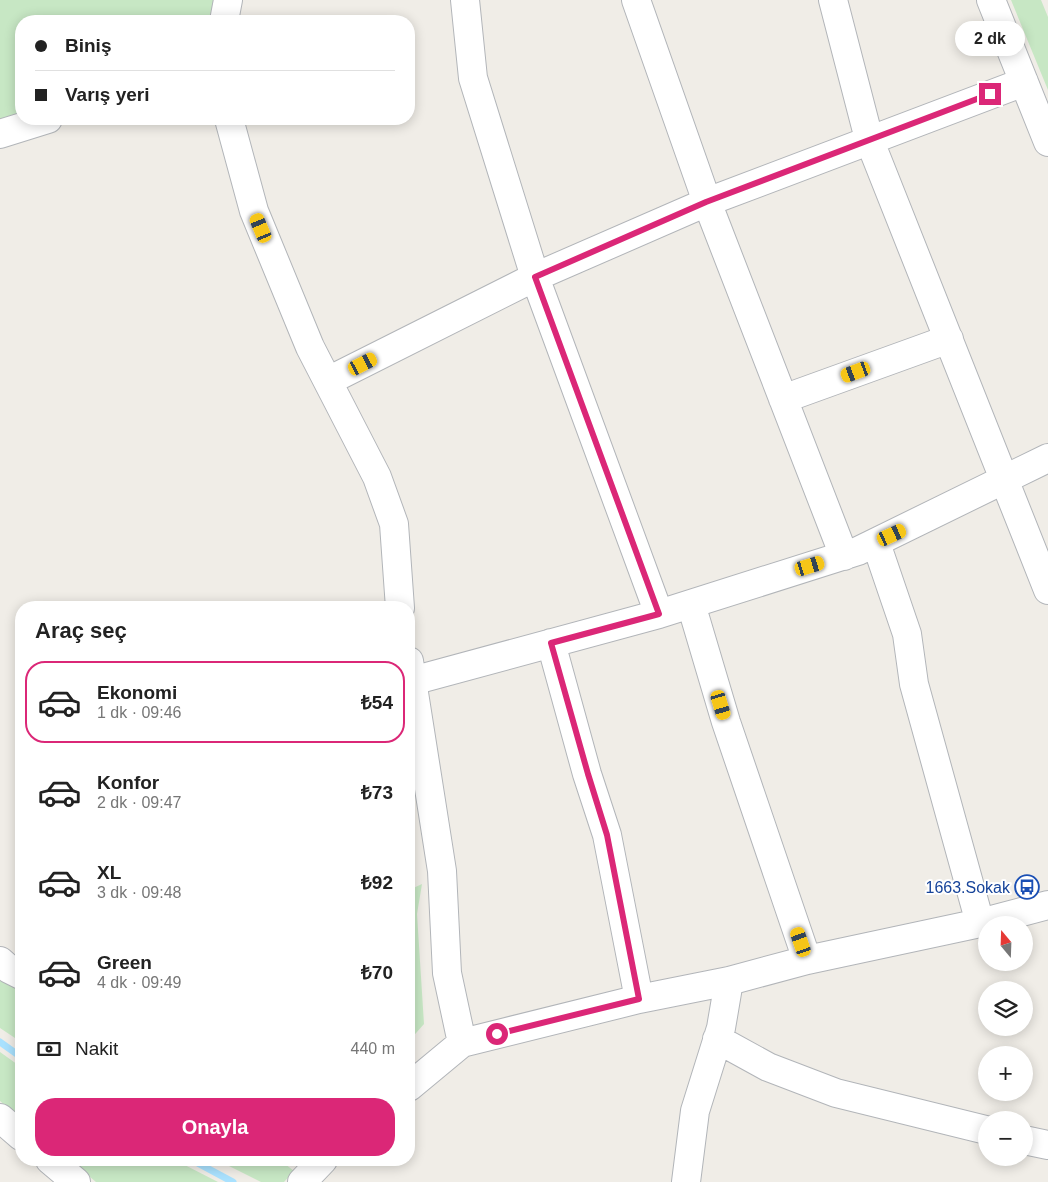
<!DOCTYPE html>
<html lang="tr">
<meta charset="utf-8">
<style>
body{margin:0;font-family:Helvetica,sans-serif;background:#f6f6f6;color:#222;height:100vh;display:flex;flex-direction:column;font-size:19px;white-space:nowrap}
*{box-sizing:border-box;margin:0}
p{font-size:16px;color:#767676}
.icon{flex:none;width:28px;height:28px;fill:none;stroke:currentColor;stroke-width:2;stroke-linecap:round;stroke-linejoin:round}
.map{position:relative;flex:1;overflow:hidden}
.drawer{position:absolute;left:15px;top:601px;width:400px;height:565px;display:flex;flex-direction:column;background:#fff;border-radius:20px;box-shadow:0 2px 12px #0003}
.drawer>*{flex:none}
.top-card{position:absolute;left:15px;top:15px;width:400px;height:110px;border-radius:20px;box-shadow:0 2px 12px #0003;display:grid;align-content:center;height:110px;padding:0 20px;background:#fff}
.needle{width:32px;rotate:341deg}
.buttons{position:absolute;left:978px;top:916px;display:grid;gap:10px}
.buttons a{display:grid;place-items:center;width:55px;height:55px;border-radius:50%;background:#fff;box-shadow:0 2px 12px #0003;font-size:25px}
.end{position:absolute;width:22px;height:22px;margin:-11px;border:6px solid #db2777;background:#fff;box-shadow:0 0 0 2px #fff}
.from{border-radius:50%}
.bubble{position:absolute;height:35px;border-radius:18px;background:#fff;box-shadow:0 2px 12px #0003;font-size:16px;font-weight:800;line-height:35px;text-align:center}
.car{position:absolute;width:15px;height:30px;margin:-15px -8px;border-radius:6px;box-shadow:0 0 4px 1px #0007;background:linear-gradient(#f5c518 24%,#345 0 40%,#f5c518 0 76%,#345 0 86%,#f5c518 0)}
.top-card b{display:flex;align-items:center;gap:18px;height:48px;font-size:19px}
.top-card b+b{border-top:1px solid #e0e0e0}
.top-card i{width:12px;height:12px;background:#222}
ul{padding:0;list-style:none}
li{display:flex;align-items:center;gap:15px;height:82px;margin:0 10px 8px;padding:0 10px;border:2px solid transparent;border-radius:20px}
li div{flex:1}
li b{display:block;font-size:19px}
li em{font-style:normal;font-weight:800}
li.active{border-color:#db2777}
li>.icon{width:45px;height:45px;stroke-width:1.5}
h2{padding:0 20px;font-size:22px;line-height:60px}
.pay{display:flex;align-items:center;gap:12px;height:55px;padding:0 20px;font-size:19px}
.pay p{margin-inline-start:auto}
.button{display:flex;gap:10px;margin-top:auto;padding:10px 20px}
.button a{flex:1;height:58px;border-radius:20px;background:#db2777;color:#fff;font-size:20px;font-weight:800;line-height:58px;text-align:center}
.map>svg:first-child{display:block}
.green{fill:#c7e7c4}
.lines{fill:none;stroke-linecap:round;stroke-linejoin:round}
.stream{stroke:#a9e1fe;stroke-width:7}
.minor-casing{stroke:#b2b5b9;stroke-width:30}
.minor{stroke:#fff;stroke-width:28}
.route{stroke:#db2777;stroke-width:6}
.labels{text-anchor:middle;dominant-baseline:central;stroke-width:4;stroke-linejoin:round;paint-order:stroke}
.transit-label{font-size:16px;fill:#164399;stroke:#fff;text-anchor:end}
</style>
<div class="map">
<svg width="1048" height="1182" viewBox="0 0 1048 1182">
<rect width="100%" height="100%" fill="#f0ede7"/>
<path class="green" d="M 0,0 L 214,0 L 209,21 L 21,21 L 21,119 L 0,126 Z
M 1011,0 L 1041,0 L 1048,17 L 1048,90 Z
M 422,884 L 417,914 L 424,1024 L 409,1041 L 409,890 Z
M 0,976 L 21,991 L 21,1042 L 0,1028 Z
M 0,1052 L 21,1067 L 21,1119 L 0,1101 Z
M 70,1160 L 175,1160 L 218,1182 L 96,1182 Z
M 217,1160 L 280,1160 L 294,1171 L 284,1182 L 261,1182 Z"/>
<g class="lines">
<path class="stream" d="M 0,1042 L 21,1057
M 192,1160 L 233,1182"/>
<g class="minor-casing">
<path id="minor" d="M 636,0 L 707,202 L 844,556
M 833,0 L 869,139 L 1048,590
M 991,0 L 1048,142
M 224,21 L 228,0
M 229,119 L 254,211 L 310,347 L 377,477 L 394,524 L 400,608
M 0,134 L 48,119
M 328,381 L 535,277 L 707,202 L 1024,82
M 783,399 L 949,339
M 876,543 L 907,634 L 914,684 L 980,923
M 691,604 L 726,722 L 807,960
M 659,614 L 858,551 L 1048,458
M 551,643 L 587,774 L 607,835 L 639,999
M 409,661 L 442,871 L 447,973 L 462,1043
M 412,681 L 659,614 L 535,277 L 473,78 L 465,0
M 0,961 L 9,969 L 21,975
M 717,1039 L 768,1067 L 836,1093 L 986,1130
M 409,1087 L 462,1043 L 639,999 L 729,981 L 807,960 L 980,923 L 1048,905
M 0,1118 L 21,1136
M 1024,1140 L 1048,1145
M 50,1160 L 76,1182
M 302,1182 L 323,1160
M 686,1182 L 695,1111 L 721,1028 L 729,981"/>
</g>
<use href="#minor" class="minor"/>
</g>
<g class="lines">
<path class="route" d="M 497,1034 L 639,999 L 607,835 L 588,774 L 551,643 L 659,614 L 535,277 L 706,202 L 990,94"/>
</g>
<defs>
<g id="bus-ring" transform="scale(1.25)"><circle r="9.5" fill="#fff" stroke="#1a4fb4" stroke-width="1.5"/><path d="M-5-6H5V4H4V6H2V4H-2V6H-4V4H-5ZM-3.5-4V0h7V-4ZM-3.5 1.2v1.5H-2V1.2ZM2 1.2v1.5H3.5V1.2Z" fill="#1a4fb4"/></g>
</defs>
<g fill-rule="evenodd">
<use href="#bus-ring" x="1027" y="887"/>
</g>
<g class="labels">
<g class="transit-label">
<text x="1010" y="887">1663.Sokak</text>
</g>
</g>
</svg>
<div class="buttons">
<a><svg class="needle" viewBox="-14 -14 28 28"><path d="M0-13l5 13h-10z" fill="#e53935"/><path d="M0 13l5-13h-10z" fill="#767676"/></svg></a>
<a><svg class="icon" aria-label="layers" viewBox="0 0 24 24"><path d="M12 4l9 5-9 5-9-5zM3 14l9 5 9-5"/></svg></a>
<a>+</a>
<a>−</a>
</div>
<i class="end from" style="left:497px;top:1034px"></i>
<i class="end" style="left:990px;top:94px"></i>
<div class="bubble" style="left:955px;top:21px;width:70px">2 dk</div>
<i class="car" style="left:261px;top:228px;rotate:337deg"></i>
<i class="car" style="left:363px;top:364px;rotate:63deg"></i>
<i class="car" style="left:856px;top:372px;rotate:250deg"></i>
<i class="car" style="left:892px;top:535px;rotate:65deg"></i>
<i class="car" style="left:810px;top:566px;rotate:73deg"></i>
<i class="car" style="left:721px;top:705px;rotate:163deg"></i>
<i class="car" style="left:801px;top:942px;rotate:341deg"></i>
<div class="top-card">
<b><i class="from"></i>Biniş</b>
<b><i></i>Varış yeri</b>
</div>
<section class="drawer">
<h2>Araç seç</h2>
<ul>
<li class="active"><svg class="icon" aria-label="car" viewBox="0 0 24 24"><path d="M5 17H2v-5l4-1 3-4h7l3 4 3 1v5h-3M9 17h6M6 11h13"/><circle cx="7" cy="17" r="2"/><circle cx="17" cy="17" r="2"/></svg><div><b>Ekonomi</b><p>1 dk · 09:46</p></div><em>₺54</em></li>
<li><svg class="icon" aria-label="car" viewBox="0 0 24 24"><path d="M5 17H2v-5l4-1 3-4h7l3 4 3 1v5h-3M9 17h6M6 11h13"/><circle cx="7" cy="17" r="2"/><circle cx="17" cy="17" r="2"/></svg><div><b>Konfor</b><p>2 dk · 09:47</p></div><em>₺73</em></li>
<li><svg class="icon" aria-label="car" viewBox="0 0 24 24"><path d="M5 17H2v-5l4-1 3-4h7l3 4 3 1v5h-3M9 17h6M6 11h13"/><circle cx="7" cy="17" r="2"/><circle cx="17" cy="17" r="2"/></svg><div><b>XL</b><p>3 dk · 09:48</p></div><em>₺92</em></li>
<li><svg class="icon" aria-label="car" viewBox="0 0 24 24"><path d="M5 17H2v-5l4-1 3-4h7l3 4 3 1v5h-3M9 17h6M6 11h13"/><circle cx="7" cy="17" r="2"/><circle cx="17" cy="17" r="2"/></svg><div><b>Green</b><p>4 dk · 09:49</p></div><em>₺70</em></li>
</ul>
<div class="pay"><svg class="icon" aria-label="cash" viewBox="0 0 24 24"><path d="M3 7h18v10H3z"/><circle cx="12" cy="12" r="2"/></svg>Nakit<p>440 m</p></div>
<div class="button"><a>Onayla</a></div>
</section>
</div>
